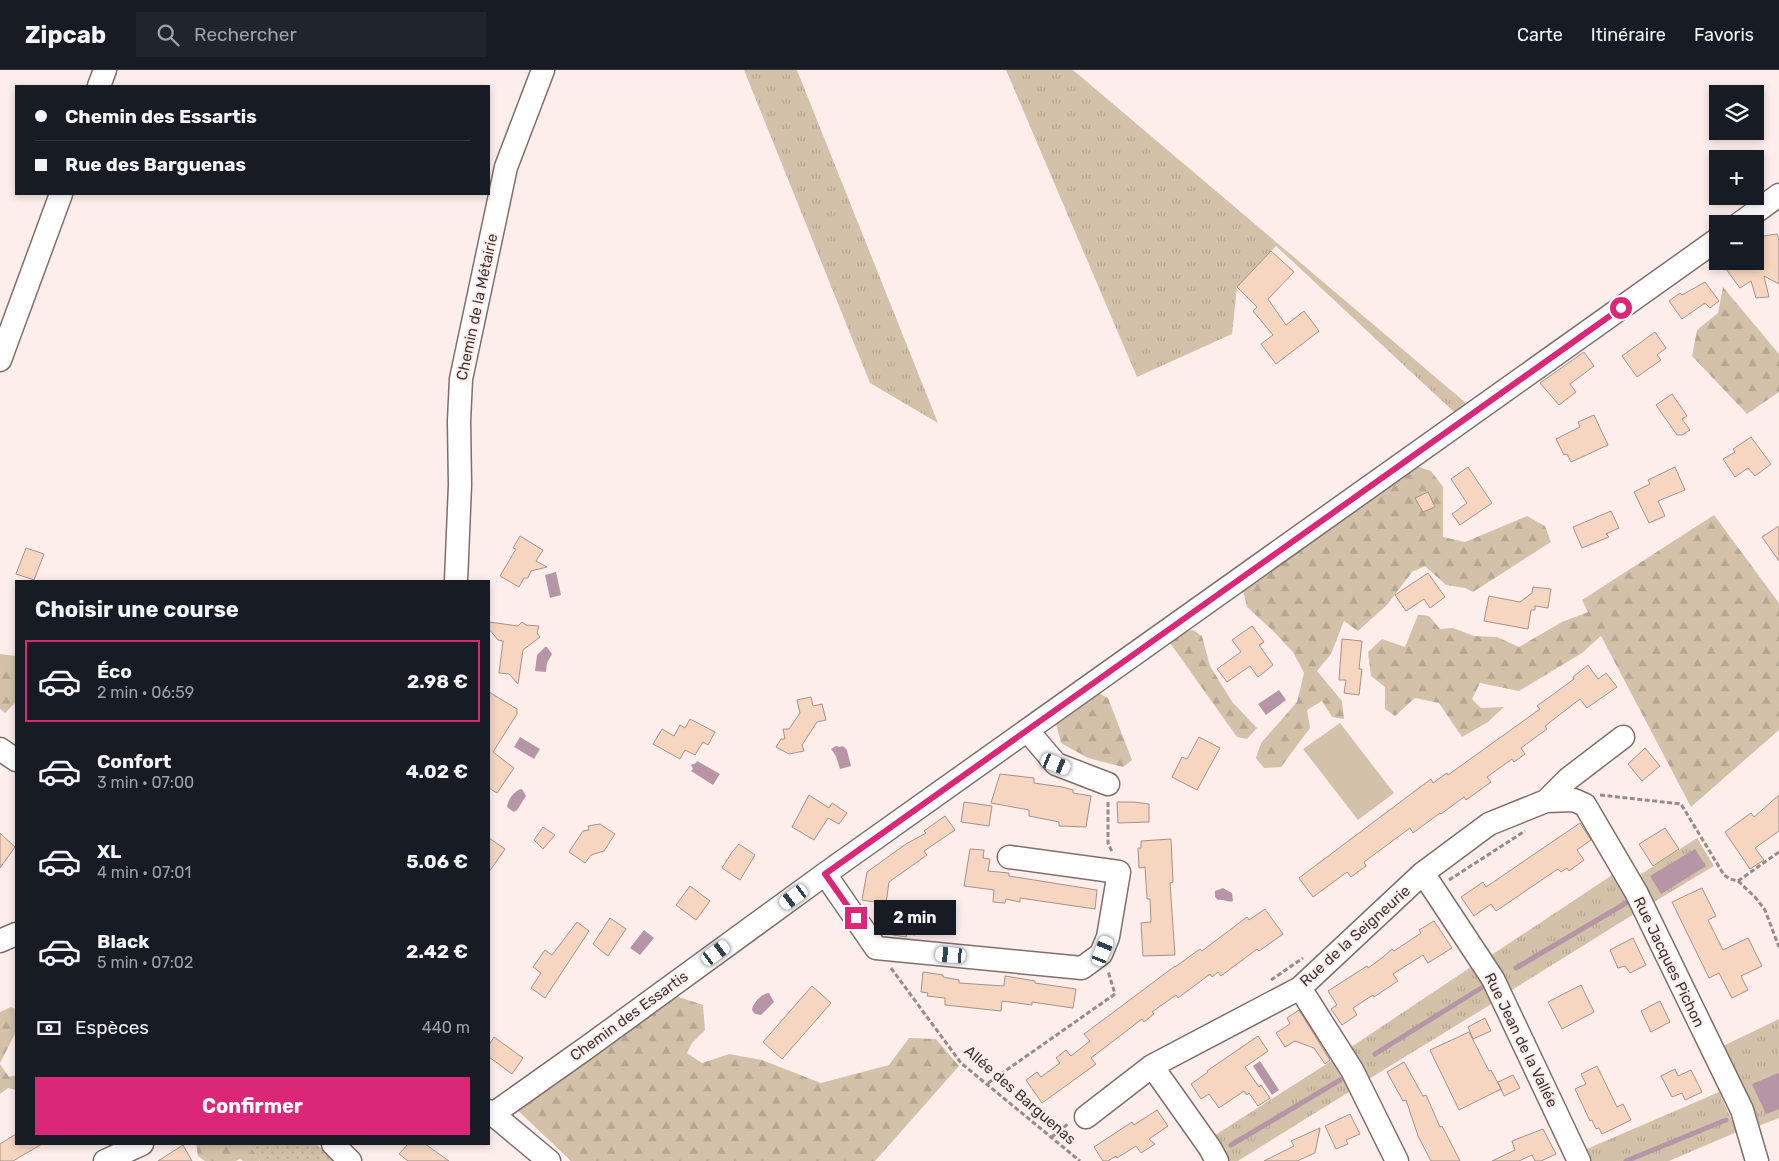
<!DOCTYPE html>
<html lang="fr">
<meta charset="utf-8">
<style>
body{margin:0;font-family:Rubik,sans-serif;background:#20242c;color:#f1f3f6;height:100vh;display:flex;flex-direction:column;font-size:19px;white-space:nowrap}
*{box-sizing:border-box;margin:0}
p{font-size:16px;color:#9ea1a6}
.icon{flex:none;width:28px;height:28px;fill:none;stroke:currentColor;stroke-width:2;stroke-linecap:round;stroke-linejoin:round}
.map{position:relative;flex:1;overflow:hidden}
.sheet{position:absolute;left:15px;top:510px;width:475px;height:565px;display:flex;flex-direction:column;background:#171b24;border-radius:0px;box-shadow:0 2px 8px #0003}
.sheet>*{flex:none}
.hud{position:absolute;left:15px;top:15px;width:475px;height:110px;border-radius:0px;box-shadow:0 2px 8px #0003;display:grid;align-content:center;height:110px;padding:0 20px;background:#171b24}
.fabs{position:absolute;left:1709px;top:15px;display:grid;gap:10px}
.fabs a{display:grid;place-items:center;width:55px;height:55px;border-radius:0px;background:#171b24;box-shadow:0 2px 8px #0003;font-size:25px}
.end{position:absolute;width:22px;height:22px;margin:-11px;border:6px solid #db2777;background:#fff;box-shadow:0 0 0 2px #fff}
.from{border-radius:50%}
.bubble{position:absolute;height:35px;border-radius:0px;background:#171b24;box-shadow:0 2px 8px #0003;font-size:16px;font-weight:700;line-height:35px;text-align:center}
.car{position:absolute;width:15px;height:30px;margin:-15px -8px;border-radius:6px;box-shadow:0 0 4px 1px #0007;background:linear-gradient(#fff 24%,#345 0 40%,#fff 0 76%,#345 0 86%,#fff 0)}
.hud b{display:flex;align-items:center;gap:18px;height:48px;font-size:19px}
.hud b+b{border-top:1px solid #363941}
.hud i{width:12px;height:12px;background:#f1f3f6}
ul{padding:0;list-style:none}
li{display:flex;align-items:center;gap:15px;height:82px;margin:0 10px 8px;padding:0 10px;border:2px solid transparent;border-radius:0px}
li div{flex:1}
li b{display:block;font-size:19px}
li em{font-style:normal;font-weight:700}
li.active{border-color:#db2777}
li>.icon{width:45px;height:45px;stroke-width:1.5}
h2{padding:0 20px;font-size:22px;line-height:60px}
.pay{display:flex;align-items:center;gap:12px;height:55px;padding:0 20px;font-size:19px}
.pay p{margin-inline-start:auto}
.action{display:flex;gap:10px;margin-top:auto;padding:10px 20px}
.action a{flex:1;height:58px;border-radius:0px;background:#db2777;color:#fff;font-size:20px;font-weight:700;line-height:58px;text-align:center}
header{display:flex;align-items:center;gap:30px;box-sizing:border-box;height:70px;padding:0 25px;background:#171b24;border-bottom:1px solid #363941}
header strong{font-size:24px}
nav{display:flex;gap:28px;margin-inline-start:auto;font-size:18px}
.search{width:350px;height:45px;background:#20242c;display:flex;align-items:center;gap:12px;box-sizing:border-box;padding:0 18px;border-radius:0px;color:#9ea1a6;font-size:19px}
.map>svg:first-child{display:block}
.grass{fill:url(#grass-tufts)}
.forest{fill:url(#forest-firs)}
.park{fill:url(#park-dots)}
.pitch{fill:#d3c2a9}
.water{fill:#b595a6}
.lines{fill:none;stroke-linecap:round;stroke-linejoin:round}
.stream{stroke:#b595a6;stroke-width:5}
.building{fill:#f6d5c1;stroke:#a19389}
.minor-casing{stroke:#7f6e6a;stroke-width:25}
.path{stroke:#978c8a;stroke-width:3;stroke-dasharray:5 2.5;stroke-linecap:butt}
.minor{stroke:#fff;stroke-width:22}
.route{stroke:#db2777;stroke-width:6}
.labels{text-anchor:middle;dominant-baseline:central;stroke-width:4;stroke-linejoin:round;paint-order:stroke}
.street-label{font-size:15px;fill:#3e3735;stroke:#feeeeb}
</style>
<header>
<strong>Zipcab</strong>
<div class="search"><svg class="icon" aria-label="search" viewBox="0 0 24 24"><circle cx="10" cy="10" r="6"/><path d="M15 15l6 6"/></svg>Rechercher</div>
<nav><a>Carte</a><a>Itinéraire</a><a>Favoris</a></nav>
</header>
<div class="map">
<svg width="1779" height="1091" viewBox="0 0 1779 1091">
<defs>
<pattern id="grass-tufts" width="24" height="20" patternUnits="userSpaceOnUse" patternTransform="scale(1.25)"><rect width="24" height="20" fill="#d3c2a9"/><path d="M3 7l-1-3M5 7V3M7 7l1-3M15 17l-1-3M17 17v-4M19 17l1-3" fill="none" stroke="#b6a792"/></pattern>
<pattern id="forest-firs" width="22" height="20" patternUnits="userSpaceOnUse" patternTransform="scale(1.25)"><rect width="22" height="20" fill="#d3c2a9"/><path d="M5 1l3.5 6h-7zM16 11l3.5 6h-7z" fill="#b6a792"/></pattern>
<pattern id="park-dots" width="8" height="8" patternUnits="userSpaceOnUse" patternTransform="scale(1.25)"><rect width="8" height="8" fill="#d3c2a9"/><path d="M2 2h.1M6 6h.1" fill="none" stroke="#b6a792" stroke-width="1.8" stroke-linecap="round"/></pattern>
</defs>
<rect width="100%" height="100%" fill="#feeeeb"/>
<path class="grass" d="M 744,0 L 797,0 L 938,353 L 870,313 Z
M 1006,0 L 1073,0 L 1466,333 L 1454,342 L 1276,176 L 1237,217 L 1232,264 L 1137,307 Z
M 1697,768 L 1714,796 L 1649,835 L 1635,808 Z
M 1612,805 L 1626,826 L 1634,844 L 1507,923 L 1487,888 Z
M 1474,895 L 1493,933 L 1364,1012 L 1348,979 Z
M 1779,949 L 1779,1048 L 1753,1058 L 1721,977 Z
M 1336,988 L 1352,1020 L 1238,1091 L 1220,1091 L 1209,1069 Z
M 1719,1022 L 1737,1062 L 1669,1091 L 1586,1091 L 1582,1081 Z"/>
<path class="forest" d="M 1723,217 L 1779,284 L 1779,322 L 1747,344 L 1692,286 L 1697,260 L 1718,243 Z
M 1413,395 L 1431,401 L 1443,417 L 1443,467 L 1465,472 L 1527,446 L 1545,456 L 1551,472 L 1473,522 L 1465,518 L 1446,515 L 1425,496 L 1412,502 L 1387,535 L 1358,561 L 1344,551 L 1331,584 L 1317,601 L 1342,631 L 1344,649 L 1332,647 L 1322,631 L 1307,640 L 1310,658 L 1281,697 L 1264,698 L 1256,688 L 1261,673 L 1297,632 L 1304,603 L 1293,582 L 1273,561 L 1247,537 L 1242,516 Z
M 1714,445 L 1779,533 L 1779,660 L 1691,737 L 1601,566 L 1582,583 L 1519,621 L 1480,613 L 1472,629 L 1481,638 L 1504,637 L 1488,652 L 1462,667 L 1439,633 L 1415,628 L 1395,646 L 1385,639 L 1385,617 L 1371,606 L 1368,582 L 1382,569 L 1405,577 L 1418,545 L 1429,546 L 1440,559 L 1453,558 L 1474,566 L 1497,567 L 1519,577 L 1562,552 L 1588,542 L 1582,530 Z
M 1193,560 L 1202,566 L 1210,596 L 1233,633 L 1257,658 L 1247,669 L 1237,667 L 1168,570 L 1179,562 Z
M 0,584 L 16,586 L 16,632 L 5,643 L 0,639 Z
M 1092,620 L 1108,628 L 1132,690 L 1123,697 L 1088,688 L 1061,673 L 1053,642 Z
M 676,926 L 703,935 L 705,960 L 692,973 L 687,983 L 702,993 L 729,984 L 762,990 L 821,1013 L 889,995 L 909,968 L 936,969 L 959,996 L 875,1091 L 571,1091 L 509,1032 Z
M 11,937 L 16,939 L 16,962 L 0,993 L 0,942 Z
M 0,994 L 9,1007 L 16,1005 L 16,1020 L 8,1018 L 0,1024 Z
M 196,1074 L 249,1074 L 260,1091 L 243,1091 L 240,1089 L 236,1091 L 205,1091 L 198,1086 Z"/>
<path class="park" d="M 249,1074 L 316,1074 L 335,1091 L 260,1091 Z"/>
<path class="pitch" d="M 1340,653 L 1394,723 L 1358,750 L 1303,679 Z"/>
<path class="water" d="M 556,502 L 561,525 L 550,528 L 545,505 Z
M 545,577 L 547,577 L 552,584 L 547,593 L 546,602 L 535,601 L 537,585 Z
M 1279,620 L 1286,630 L 1266,645 L 1258,634 Z
M 520,667 L 540,679 L 534,689 L 514,677 Z
M 836,676 L 840,677 L 843,676 L 847,680 L 851,696 L 840,699 L 836,686 L 831,679 Z
M 697,691 L 720,704 L 713,715 L 691,701 L 693,699 L 691,695 L 696,693 Z
M 522,719 L 526,726 L 517,740 L 514,742 L 507,737 C 508,730 514,720 522,719 Z
M 1695,779 L 1706,796 L 1661,824 L 1650,806 Z
M 1223,818 L 1232,823 L 1233,831 C 1228,833 1224,829 1218,830 L 1215,827 L 1215,821 Z
M 644,860 L 654,868 L 640,885 L 630,878 Z
M 769,923 L 774,932 L 761,945 L 755,944 L 752,940 C 753,933 761,924 769,923 Z
M 1260,991 L 1279,1020 L 1272,1025 L 1253,996 Z
M 1779,1003 L 1779,1039 L 1766,1044 L 1752,1014 Z"/>
<g class="lines">
<path class="stream" d="M 1516,898 L 1626,833
M 1375,984 L 1481,918
M 1231,1075 L 1340,1010
M 1626,1091 L 1726,1050"/>
</g>
<path class="building" d="M 1777,164 L 1779,169 L 1779,214 L 1764,206 L 1769,227 L 1756,228 L 1751,211 L 1740,218 L 1720,191 L 1761,191 L 1756,167 Z
M 1271,181 L 1294,202 L 1268,229 L 1286,255 L 1304,241 L 1319,261 L 1276,294 L 1261,274 L 1273,265 L 1253,241 L 1257,237 L 1237,217 Z
M 1705,212 L 1719,231 L 1710,238 L 1705,233 L 1682,249 L 1669,231 L 1680,223 L 1682,225 Z
M 1655,262 L 1666,278 L 1657,285 L 1661,290 L 1637,307 L 1622,286 Z
M 1584,282 L 1594,296 L 1570,314 L 1576,322 L 1559,335 L 1540,313 Z
M 1672,324 L 1687,346 L 1682,349 L 1690,360 L 1682,365 L 1677,365 L 1656,335 Z
M 1594,345 L 1608,375 L 1571,392 L 1567,384 L 1564,385 L 1556,369 L 1580,357 L 1578,352 Z
M 1751,367 L 1771,394 L 1755,406 L 1748,398 L 1735,407 L 1723,389 L 1735,382 L 1733,379 Z
M 1468,397 L 1492,433 L 1460,455 L 1452,444 L 1467,433 L 1451,409 Z
M 1675,397 L 1685,420 L 1658,431 L 1665,446 L 1649,453 L 1634,422 L 1650,414 L 1648,410 Z
M 1428,422 L 1435,437 L 1423,442 L 1415,428 Z
M 1611,441 L 1619,458 L 1606,464 L 1609,467 L 1582,478 L 1573,457 Z
M 1779,456 L 1779,491 L 1762,467 Z
M 520,466 L 543,480 L 536,491 L 547,497 L 531,501 L 528,508 L 524,508 L 519,517 L 500,506 L 516,479 L 513,478 Z
M 26,478 L 44,484 L 34,510 L 16,504 Z
M 1428,503 L 1445,527 L 1430,538 L 1424,529 L 1406,541 L 1395,525 Z
M 1533,517 L 1551,519 L 1548,538 L 1535,536 L 1535,540 L 1531,540 L 1528,559 L 1484,551 L 1489,526 L 1520,532 L 1532,523 Z
M 489,552 L 518,556 L 522,552 L 526,555 L 539,556 L 537,563 L 540,567 L 523,580 L 518,614 L 509,604 L 499,603 L 503,571 L 498,570 L 489,559 Z
M 1252,556 L 1264,572 L 1259,575 L 1273,595 L 1258,607 L 1250,596 L 1227,612 L 1217,599 L 1241,582 L 1232,570 Z
M 1342,569 L 1362,571 L 1359,599 L 1362,599 L 1359,625 L 1344,623 L 1346,610 L 1339,610 Z
M 1588,595 L 1598,609 L 1606,603 L 1617,617 L 1587,638 L 1580,629 L 1545,656 L 1547,659 L 1521,678 L 1525,684 L 1514,692 L 1512,689 L 1487,707 L 1491,712 L 1466,730 L 1464,727 L 1441,744 L 1440,743 L 1413,763 L 1410,758 L 1364,792 L 1366,796 L 1351,807 L 1347,802 L 1313,827 L 1299,808 L 1431,709 L 1433,713 L 1447,703 L 1448,705 L 1540,639 L 1537,636 L 1574,609 L 1573,607 Z
M 489,622 L 517,639 L 517,644 L 493,682 L 514,698 L 497,723 L 489,718 Z
M 811,627 L 813,636 L 822,634 L 826,650 L 817,652 L 802,675 L 804,681 L 789,684 L 776,677 L 781,669 L 785,669 L 783,659 L 789,659 L 800,643 L 797,630 Z
M 690,649 L 715,662 L 708,675 L 703,672 L 695,685 L 685,680 L 680,689 L 653,674 L 662,659 L 674,666 L 680,655 L 685,658 Z
M 1199,667 L 1220,678 L 1197,720 L 1172,707 L 1182,687 L 1187,689 Z
M 1645,678 L 1660,696 L 1642,711 L 1628,694 Z
M 1000,704 L 1034,708 L 1034,713 L 1062,717 L 1073,720 L 1073,723 L 1091,726 L 1086,757 L 1059,756 L 1059,752 L 1029,746 L 1029,740 L 991,733 Z
M 809,725 L 829,738 L 832,733 L 847,743 L 839,754 L 828,748 L 814,770 L 792,757 Z
M 1779,725 L 1779,761 L 1755,778 L 1764,790 L 1750,799 L 1725,762 L 1751,743 L 1754,747 Z
M 964,732 L 992,736 L 989,756 L 961,752 Z
M 1117,732 L 1134,732 L 1149,734 L 1149,752 L 1118,753 Z
M 945,746 L 955,760 L 924,781 L 927,785 L 889,812 L 886,834 L 862,830 L 867,802 L 906,774 L 926,763 L 924,761 Z
M 1580,753 L 1591,770 L 1577,780 L 1584,790 L 1569,801 L 1567,798 L 1561,802 L 1558,799 L 1496,841 L 1491,834 L 1474,846 L 1461,827 L 1483,812 L 1486,817 Z
M 600,754 L 615,764 L 604,781 L 591,785 L 585,793 L 569,782 L 583,761 L 589,760 L 588,756 Z
M 543,757 L 555,765 L 543,779 L 534,770 Z
M 1665,758 L 1679,779 L 1653,796 L 1639,774 Z
M 0,763 L 15,777 L 0,798 Z
M 489,768 L 505,779 L 489,802 Z
M 1171,769 L 1173,812 L 1170,813 L 1175,885 L 1143,886 L 1141,853 L 1151,852 L 1150,829 L 1147,829 L 1145,797 L 1139,798 L 1138,778 L 1141,778 L 1141,771 Z
M 739,774 L 755,785 L 740,810 L 722,798 L 732,782 Z
M 970,779 L 984,780 L 983,788 L 990,789 L 988,801 L 1009,803 L 1009,806 L 1097,820 L 1095,839 L 1020,828 L 1020,832 L 1006,829 L 1005,833 L 993,832 L 994,820 L 964,816 Z
M 690,816 L 710,831 L 696,850 L 676,835 Z
M 1702,818 L 1716,846 L 1708,850 L 1723,880 L 1748,868 L 1762,896 L 1741,906 L 1748,920 L 1732,928 L 1719,903 L 1709,908 L 1672,832 Z
M 1265,839 L 1283,864 L 1259,881 L 1257,879 L 1221,906 L 1218,902 L 1212,907 L 1210,904 L 1178,928 L 1176,925 L 1152,942 L 1154,944 L 1144,952 L 1142,949 L 1091,988 L 1096,994 L 1042,1033 L 1026,1010 L 1037,1002 L 1041,1007 L 1060,993 L 1056,988 L 1066,980 L 1071,986 L 1090,971 L 1084,964 L 1111,944 L 1175,896 L 1175,897 L 1200,879 L 1202,881 L 1247,847 L 1249,850 Z
M 890,843 L 917,847 L 915,865 L 907,863 L 906,867 L 887,864 Z
M 610,848 L 626,859 L 608,886 L 593,874 Z
M 1434,851 L 1452,878 L 1428,893 L 1423,885 L 1393,904 L 1398,911 L 1374,927 L 1373,925 L 1353,938 L 1357,945 L 1342,955 L 1331,939 L 1337,935 L 1328,921 L 1367,896 L 1368,898 L 1382,888 L 1392,879 L 1394,881 L 1421,863 L 1419,860 Z
M 577,852 L 589,861 L 545,928 L 531,918 L 541,903 L 533,897 L 545,880 L 552,885 Z
M 1633,868 L 1646,895 L 1630,903 L 1625,896 L 1618,898 L 1610,880 Z
M 923,902 L 943,905 L 943,907 L 959,910 L 959,913 L 1004,916 L 1005,906 L 1035,911 L 1035,913 L 1076,919 L 1073,938 L 1032,932 L 1032,935 L 1002,931 L 1001,941 L 945,935 L 945,928 L 927,926 L 928,923 L 921,922 Z
M 1581,915 L 1594,942 L 1562,959 L 1548,932 Z
M 812,916 L 831,933 L 782,989 L 763,972 Z
M 1660,931 L 1670,952 L 1651,962 L 1641,941 Z
M 1299,940 L 1330,990 L 1325,994 L 1314,978 L 1295,971 L 1285,977 L 1276,963 L 1290,954 L 1287,948 Z
M 1485,948 L 1491,961 L 1473,969 L 1468,957 Z
M 1469,962 L 1489,1001 L 1491,1000 L 1501,1019 L 1459,1040 L 1430,980 Z
M 1258,966 L 1268,981 L 1245,997 L 1259,1017 L 1261,1015 L 1270,1028 L 1258,1036 L 1249,1023 L 1247,1025 L 1244,1021 L 1219,1038 L 1209,1024 L 1201,1029 L 1191,1014 L 1208,1002 L 1207,1001 Z
M 494,967 L 523,988 L 512,1004 L 489,987 L 489,975 Z
M 1404,992 L 1423,1026 L 1426,1025 L 1440,1057 L 1442,1056 L 1460,1091 L 1431,1091 L 1418,1066 L 1406,1030 L 1403,1031 L 1387,1002 Z
M 1597,996 L 1617,1037 L 1623,1034 L 1631,1050 L 1602,1064 L 1599,1058 L 1596,1059 L 1592,1050 L 1590,1051 L 1575,1019 L 1586,1014 L 1581,1004 Z
M 1675,999 L 1678,1006 L 1691,1000 L 1702,1022 L 1685,1030 L 1682,1023 L 1672,1027 L 1661,1006 Z
M 1513,1005 L 1520,1018 L 1504,1026 L 1498,1012 Z
M 1157,1040 L 1168,1056 L 1149,1069 L 1155,1074 L 1141,1083 L 1136,1076 L 1117,1088 L 1116,1086 L 1108,1091 L 1103,1091 L 1094,1077 L 1132,1052 L 1134,1055 Z
M 1350,1044 L 1360,1064 L 1346,1070 L 1348,1074 L 1336,1079 L 1325,1056 Z
M 1320,1058 L 1315,1083 L 1297,1091 L 1264,1091 L 1294,1076 L 1291,1071 Z
M 1543,1059 L 1556,1084 L 1541,1091 L 1535,1091 L 1532,1085 L 1519,1091 L 1492,1091 L 1515,1080 L 1512,1071 Z
M 16,1064 L 16,1074 L 42,1074 L 13,1091 L 0,1091 L 0,1074 Z
M 408,1074 L 425,1074 L 449,1091 L 408,1091 L 399,1084 Z
M 183,1075 L 192,1091 L 158,1091 Z"/>
<g class="lines">
<g class="minor-casing">
<path id="minor" d="M 99,16 L 105,0
M 1739,154 L 1779,125
M 0,290 L 61,124
M 456,511 L 460,415 L 459,351 L 461,309 L 506,97 L 543,0
M 1027,660 L 1056,694 L 1108,714
M 0,679 L 16,690
M 1546,731 L 1568,709 L 1623,667
M 1423,803 L 1493,909 L 1579,1091
M 825,804 L 876,878 L 1082,898 L 1101,884 L 1108,867 L 1119,802 L 1009,787
M 0,871 L 16,864
M 1300,918 L 1352,1000 L 1397,1091
M 1152,996 L 1210,1078 L 1217,1091
M 489,1041 L 549,1091
M 493,1044 L 589,976 L 825,804 L 1718,169
M 1086,1047 L 1152,996 L 1300,918 L 1423,803 L 1489,754 L 1546,731 L 1574,730 L 1585,735 L 1636,822 L 1742,1040 L 1757,1091
M 333,1074 L 350,1091
M 105,1091 L 142,1074"/>
</g>
<path class="path" d="M 1600,725 L 1681,734 L 1724,805 L 1730,809 L 1738,811 L 1755,827 L 1765,840 L 1779,877
M 1108,732 L 1108,773 L 1112,782
M 1449,810 L 1525,761
M 1738,811 L 1779,782
M 891,898 L 961,993 L 1080,1091
M 1271,910 L 1303,888
M 988,1013 L 1115,924 L 1108,901
M 1052,1067 L 1069,1053"/>
<use href="#minor" class="minor"/>
</g>
<g class="lines">
<path class="route" d="M 856,848 L 825,804 L 1621,238"/>
</g>
<g class="labels">
<g class="street-label">
<text transform="translate(477 237) rotate(-78)">Chemin de la Métairie</text>
<text transform="translate(1355 866) rotate(-42)">Rue de la Seigneurie</text>
<text transform="translate(1669 892) rotate(64)">Rue Jacques Pichon</text>
<text transform="translate(629 946) rotate(-36)">Chemin des Essartis</text>
<text transform="translate(1521 970) rotate(64)">Rue Jean de la Vallée</text>
<text transform="translate(1020 1025) rotate(41)">Allée des Barguenas</text>
</g>
</g>
</svg>
<div class="fabs">
<a><svg class="icon" aria-label="layers" viewBox="0 0 24 24"><path d="M12 4l9 5-9 5-9-5zM3 14l9 5 9-5"/></svg></a>
<a>+</a>
<a>−</a>
</div>
<i class="end from" style="left:1621px;top:238px"></i>
<i class="end" style="left:856px;top:848px"></i>
<div class="bubble" style="left:874px;top:830px;width:82px">2 min</div>
<i class="car" style="left:1056px;top:694px;rotate:112deg"></i>
<i class="car" style="left:794px;top:827px;rotate:234deg"></i>
<i class="car" style="left:1103px;top:881px;rotate:22deg"></i>
<i class="car" style="left:716px;top:883px;rotate:54deg"></i>
<i class="car" style="left:951px;top:885px;rotate:275deg"></i>
<div class="hud">
<b><i class="from"></i>Chemin des Essartis</b>
<b><i></i>Rue des Barguenas</b>
</div>
<section class="sheet">
<h2>Choisir une course</h2>
<ul>
<li class="active"><svg class="icon" aria-label="car" viewBox="0 0 24 24"><path d="M5 17H2v-5l4-1 3-4h7l3 4 3 1v5h-3M9 17h6M6 11h13"/><circle cx="7" cy="17" r="2"/><circle cx="17" cy="17" r="2"/></svg><div><b>Éco</b><p>2 min · 06:59</p></div><em>2.98 €</em></li>
<li><svg class="icon" aria-label="car" viewBox="0 0 24 24"><path d="M5 17H2v-5l4-1 3-4h7l3 4 3 1v5h-3M9 17h6M6 11h13"/><circle cx="7" cy="17" r="2"/><circle cx="17" cy="17" r="2"/></svg><div><b>Confort</b><p>3 min · 07:00</p></div><em>4.02 €</em></li>
<li><svg class="icon" aria-label="car" viewBox="0 0 24 24"><path d="M5 17H2v-5l4-1 3-4h7l3 4 3 1v5h-3M9 17h6M6 11h13"/><circle cx="7" cy="17" r="2"/><circle cx="17" cy="17" r="2"/></svg><div><b>XL</b><p>4 min · 07:01</p></div><em>5.06 €</em></li>
<li><svg class="icon" aria-label="car" viewBox="0 0 24 24"><path d="M5 17H2v-5l4-1 3-4h7l3 4 3 1v5h-3M9 17h6M6 11h13"/><circle cx="7" cy="17" r="2"/><circle cx="17" cy="17" r="2"/></svg><div><b>Black</b><p>5 min · 07:02</p></div><em>2.42 €</em></li>
</ul>
<div class="pay"><svg class="icon" aria-label="cash" viewBox="0 0 24 24"><path d="M3 7h18v10H3z"/><circle cx="12" cy="12" r="2"/></svg>Espèces<p>440 m</p></div>
<div class="action"><a>Confirmer</a></div>
</section>
</div>
